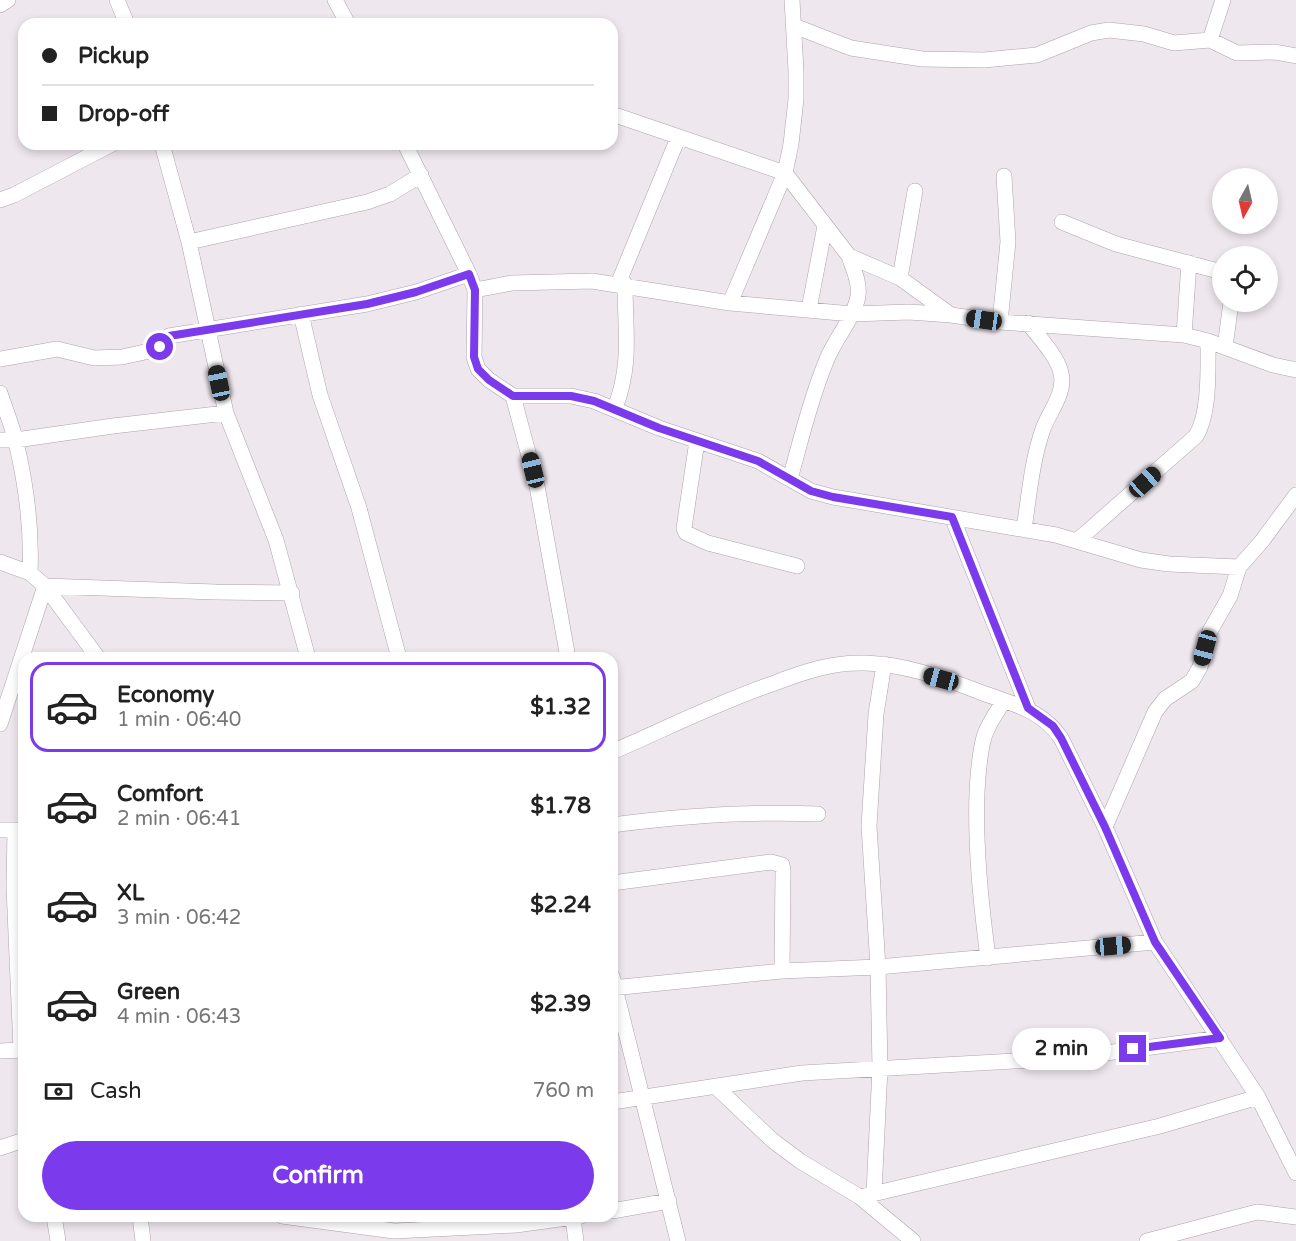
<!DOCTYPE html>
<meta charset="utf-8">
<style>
body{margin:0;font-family:"Varela Round",sans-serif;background:#f2f2f2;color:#222;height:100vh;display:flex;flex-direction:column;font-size:22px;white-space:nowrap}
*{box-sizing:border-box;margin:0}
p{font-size:20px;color:#767676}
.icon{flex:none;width:33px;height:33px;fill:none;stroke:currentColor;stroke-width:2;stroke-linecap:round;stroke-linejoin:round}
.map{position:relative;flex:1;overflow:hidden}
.details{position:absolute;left:18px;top:652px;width:600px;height:570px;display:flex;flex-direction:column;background:#fff;border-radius:18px;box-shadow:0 3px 9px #0003}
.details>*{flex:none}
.banner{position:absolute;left:18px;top:18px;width:600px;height:132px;border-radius:18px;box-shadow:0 3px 9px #0003;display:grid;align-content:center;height:132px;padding:0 24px;background:#fff}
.needle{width:39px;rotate:188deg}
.buttons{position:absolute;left:1212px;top:168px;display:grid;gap:12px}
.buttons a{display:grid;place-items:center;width:66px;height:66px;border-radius:50%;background:#fff;box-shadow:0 3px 9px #0003;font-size:30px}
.end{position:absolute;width:27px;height:27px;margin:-14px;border:8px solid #7c3aed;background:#fff;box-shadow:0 0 0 3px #fff}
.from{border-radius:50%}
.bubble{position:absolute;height:42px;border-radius:21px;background:#fff;box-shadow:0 3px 9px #0003;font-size:20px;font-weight:700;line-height:42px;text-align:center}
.car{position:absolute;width:18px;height:36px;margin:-18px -9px;border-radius:8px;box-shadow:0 0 4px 2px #0007;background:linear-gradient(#222 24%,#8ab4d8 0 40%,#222 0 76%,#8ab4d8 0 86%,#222 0)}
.banner b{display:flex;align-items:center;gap:21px;height:57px;font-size:22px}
.banner b+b{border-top:2px solid #e0e0e0}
.banner i{width:15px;height:15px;background:#222}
ul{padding:10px 0 0;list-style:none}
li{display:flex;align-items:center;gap:18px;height:90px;margin:0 12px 9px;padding:0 12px;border:3px solid transparent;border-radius:18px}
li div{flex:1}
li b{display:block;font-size:22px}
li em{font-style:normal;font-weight:700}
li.current{border-color:#7c3aed}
li>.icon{width:54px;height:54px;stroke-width:1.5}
.pay{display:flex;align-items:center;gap:15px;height:66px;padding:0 24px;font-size:22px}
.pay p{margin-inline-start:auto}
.cta{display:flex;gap:12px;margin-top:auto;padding:12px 24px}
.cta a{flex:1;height:69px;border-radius:36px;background:#7c3aed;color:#fff;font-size:24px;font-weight:700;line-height:69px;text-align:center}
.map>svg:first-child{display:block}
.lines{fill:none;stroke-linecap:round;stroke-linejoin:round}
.minor-casing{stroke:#afa2ae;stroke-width:16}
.minor{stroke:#fff;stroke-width:15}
.route{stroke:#7c3aed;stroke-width:8}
</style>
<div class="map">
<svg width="1296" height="1241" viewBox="0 0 1296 1241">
<rect width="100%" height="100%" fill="#eee7ee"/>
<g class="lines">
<g class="minor-casing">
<path id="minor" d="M 117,0 L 127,24
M 335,0 L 348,24
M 0,5 L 8,0
M 794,26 L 851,48 L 922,59 L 984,60 L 1037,55 L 1091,33 L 1109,30 L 1144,34 L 1174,43 L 1210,40 L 1237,53 L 1275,52 L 1296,56
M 1210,40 L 1223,0
M 612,114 L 785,173 L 849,256 L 900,278 L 951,315
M 162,144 L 189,242 L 226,413 L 276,540 L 308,658
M 405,144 L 469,274 L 475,290 L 474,357 L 478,369 L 489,380 L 513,396 L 537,486 L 568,658
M 0,200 L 14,195 L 112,144
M 1062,222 L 1116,244 L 1222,272
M 189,242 L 367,202 L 390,194 L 421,175
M 900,278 L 915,191
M 618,284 L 678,138
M 475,290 L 512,283 L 592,281 L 730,303 L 852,314 L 909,312 L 951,315 L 1000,322 L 1184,335 L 1208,341 L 1273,365 L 1296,370
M 730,303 L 785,173 L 791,144 L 796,99 L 796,71 L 792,0
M 809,309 L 825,226
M 301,314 L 320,395 L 359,508 L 399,658
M 1000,322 L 1008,242 L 1004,176
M 1184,335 L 1189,263
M 1225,347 L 1231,302
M 0,359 L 57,349 L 94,358 L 122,357 L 154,350 L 160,347 L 169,336 L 367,304 L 416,292 L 469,274
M 0,393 C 5,409 12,425 16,442 C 26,484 32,529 30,573
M 513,396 L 571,396 L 594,401 L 659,428 L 758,461 L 811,491 L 833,497 L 1056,535 L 1141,560 L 1169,564 L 1239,567
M 615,408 C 632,363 625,331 625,284
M 0,440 L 16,440 L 113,426 L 226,413
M 697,441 L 684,528 L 686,533 L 708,543 L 797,566
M 790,479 C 801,439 811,398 827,359 C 835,339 855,316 858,296 C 860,282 853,269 849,256
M 952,517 L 1028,708
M 1024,529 C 1029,496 1032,460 1043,429 C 1049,412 1066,393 1061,373 C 1058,357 1038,336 1028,323
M 1078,540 L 1196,436 C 1210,413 1208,368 1208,341
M 0,562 L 30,573 L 45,586 L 98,658
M 0,724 L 45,586 L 215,592 L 292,593
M 612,752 C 665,729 717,703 772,684 C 803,672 832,662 865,663 C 904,664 944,678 980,692 C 1012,704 1041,709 1061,738 L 1105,827 L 1155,942 L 1258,1097 L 1296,1173
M 612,825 C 681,816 748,811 818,814
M 1105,827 L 1155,712 L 1165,699 L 1192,681 L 1200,667 L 1210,631 L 1230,596 L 1239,567 L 1262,541 L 1296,495
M 0,830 L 24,830
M 15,830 L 14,887 L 21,1050
M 612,883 L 771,862 L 782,865 L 783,870 L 782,971
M 988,958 C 981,903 975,848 977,792 C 978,774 979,755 984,737 C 988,724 996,713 1004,701
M 612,976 L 678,1241
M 612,988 L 782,971 L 878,967 L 1155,942
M 0,1051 L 24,1050
M 715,1086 L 772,1140 L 800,1161 L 860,1197 L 913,1241
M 612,1102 L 802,1073 L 1068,1058 L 1220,1038
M 0,1148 L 24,1140
M 874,1193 L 880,1068 L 878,967 L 869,826 L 876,714 L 884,664
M 860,1197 L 1160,1126 L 1258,1097
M 612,1211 L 669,1201
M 54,1216 L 58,1241
M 140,1216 L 143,1241
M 282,1216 L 394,1231 L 516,1225 L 581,1216
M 573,1218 L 576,1241
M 1147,1241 L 1257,1212 L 1296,1217"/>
</g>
<use href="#minor" class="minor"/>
</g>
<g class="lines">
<path class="route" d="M 160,347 L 169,336 L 367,304 L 416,292 L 469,274 L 475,290 L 474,357 L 478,369 L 489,380 L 513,396 L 571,396 L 594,401 L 659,428 L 758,461 L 811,491 L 833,497 L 952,517 L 1028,708 L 1053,726 L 1061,738 L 1105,827 L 1155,942 L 1220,1038 L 1133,1049"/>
</g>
</svg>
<div class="buttons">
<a><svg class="needle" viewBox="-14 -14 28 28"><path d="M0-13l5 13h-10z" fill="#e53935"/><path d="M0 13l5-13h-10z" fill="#767676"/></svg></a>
<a><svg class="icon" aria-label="locate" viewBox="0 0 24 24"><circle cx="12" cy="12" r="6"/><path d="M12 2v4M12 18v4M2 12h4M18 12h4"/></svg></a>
</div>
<i class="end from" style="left:160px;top:347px"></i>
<i class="end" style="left:1133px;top:1049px"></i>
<div class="bubble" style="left:1012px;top:1028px;width:99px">2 min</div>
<i class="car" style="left:984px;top:320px;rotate:278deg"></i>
<i class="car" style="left:219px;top:383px;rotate:348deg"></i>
<i class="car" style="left:533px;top:470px;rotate:346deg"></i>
<i class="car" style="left:1145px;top:482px;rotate:48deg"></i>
<i class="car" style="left:1205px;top:648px;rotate:195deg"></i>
<i class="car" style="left:941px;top:679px;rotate:285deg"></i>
<i class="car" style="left:1113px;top:946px;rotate:85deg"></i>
<div class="banner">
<b><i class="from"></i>Pickup</b>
<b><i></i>Drop-off</b>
</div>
<section class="details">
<ul>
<li class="current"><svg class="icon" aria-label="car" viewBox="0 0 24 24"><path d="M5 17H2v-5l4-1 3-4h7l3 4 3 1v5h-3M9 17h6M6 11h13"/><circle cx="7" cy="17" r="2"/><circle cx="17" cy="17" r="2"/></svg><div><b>Economy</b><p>1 min · 06:40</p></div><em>$1.32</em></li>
<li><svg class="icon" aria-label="car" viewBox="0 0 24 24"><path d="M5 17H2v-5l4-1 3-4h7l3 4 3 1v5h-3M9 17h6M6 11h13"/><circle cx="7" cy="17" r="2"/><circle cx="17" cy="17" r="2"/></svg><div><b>Comfort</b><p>2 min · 06:41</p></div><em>$1.78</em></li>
<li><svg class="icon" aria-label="car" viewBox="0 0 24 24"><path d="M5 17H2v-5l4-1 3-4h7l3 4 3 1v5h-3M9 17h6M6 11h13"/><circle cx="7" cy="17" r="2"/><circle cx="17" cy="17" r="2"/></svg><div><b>XL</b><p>3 min · 06:42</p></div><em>$2.24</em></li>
<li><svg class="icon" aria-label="car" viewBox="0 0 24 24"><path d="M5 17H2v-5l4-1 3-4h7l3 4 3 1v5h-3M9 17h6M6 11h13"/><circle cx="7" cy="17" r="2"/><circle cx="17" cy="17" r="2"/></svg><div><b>Green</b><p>4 min · 06:43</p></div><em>$2.39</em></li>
</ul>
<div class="pay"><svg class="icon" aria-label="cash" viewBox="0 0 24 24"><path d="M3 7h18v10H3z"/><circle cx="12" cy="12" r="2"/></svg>Cash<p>760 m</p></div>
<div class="cta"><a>Confirm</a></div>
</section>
</div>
